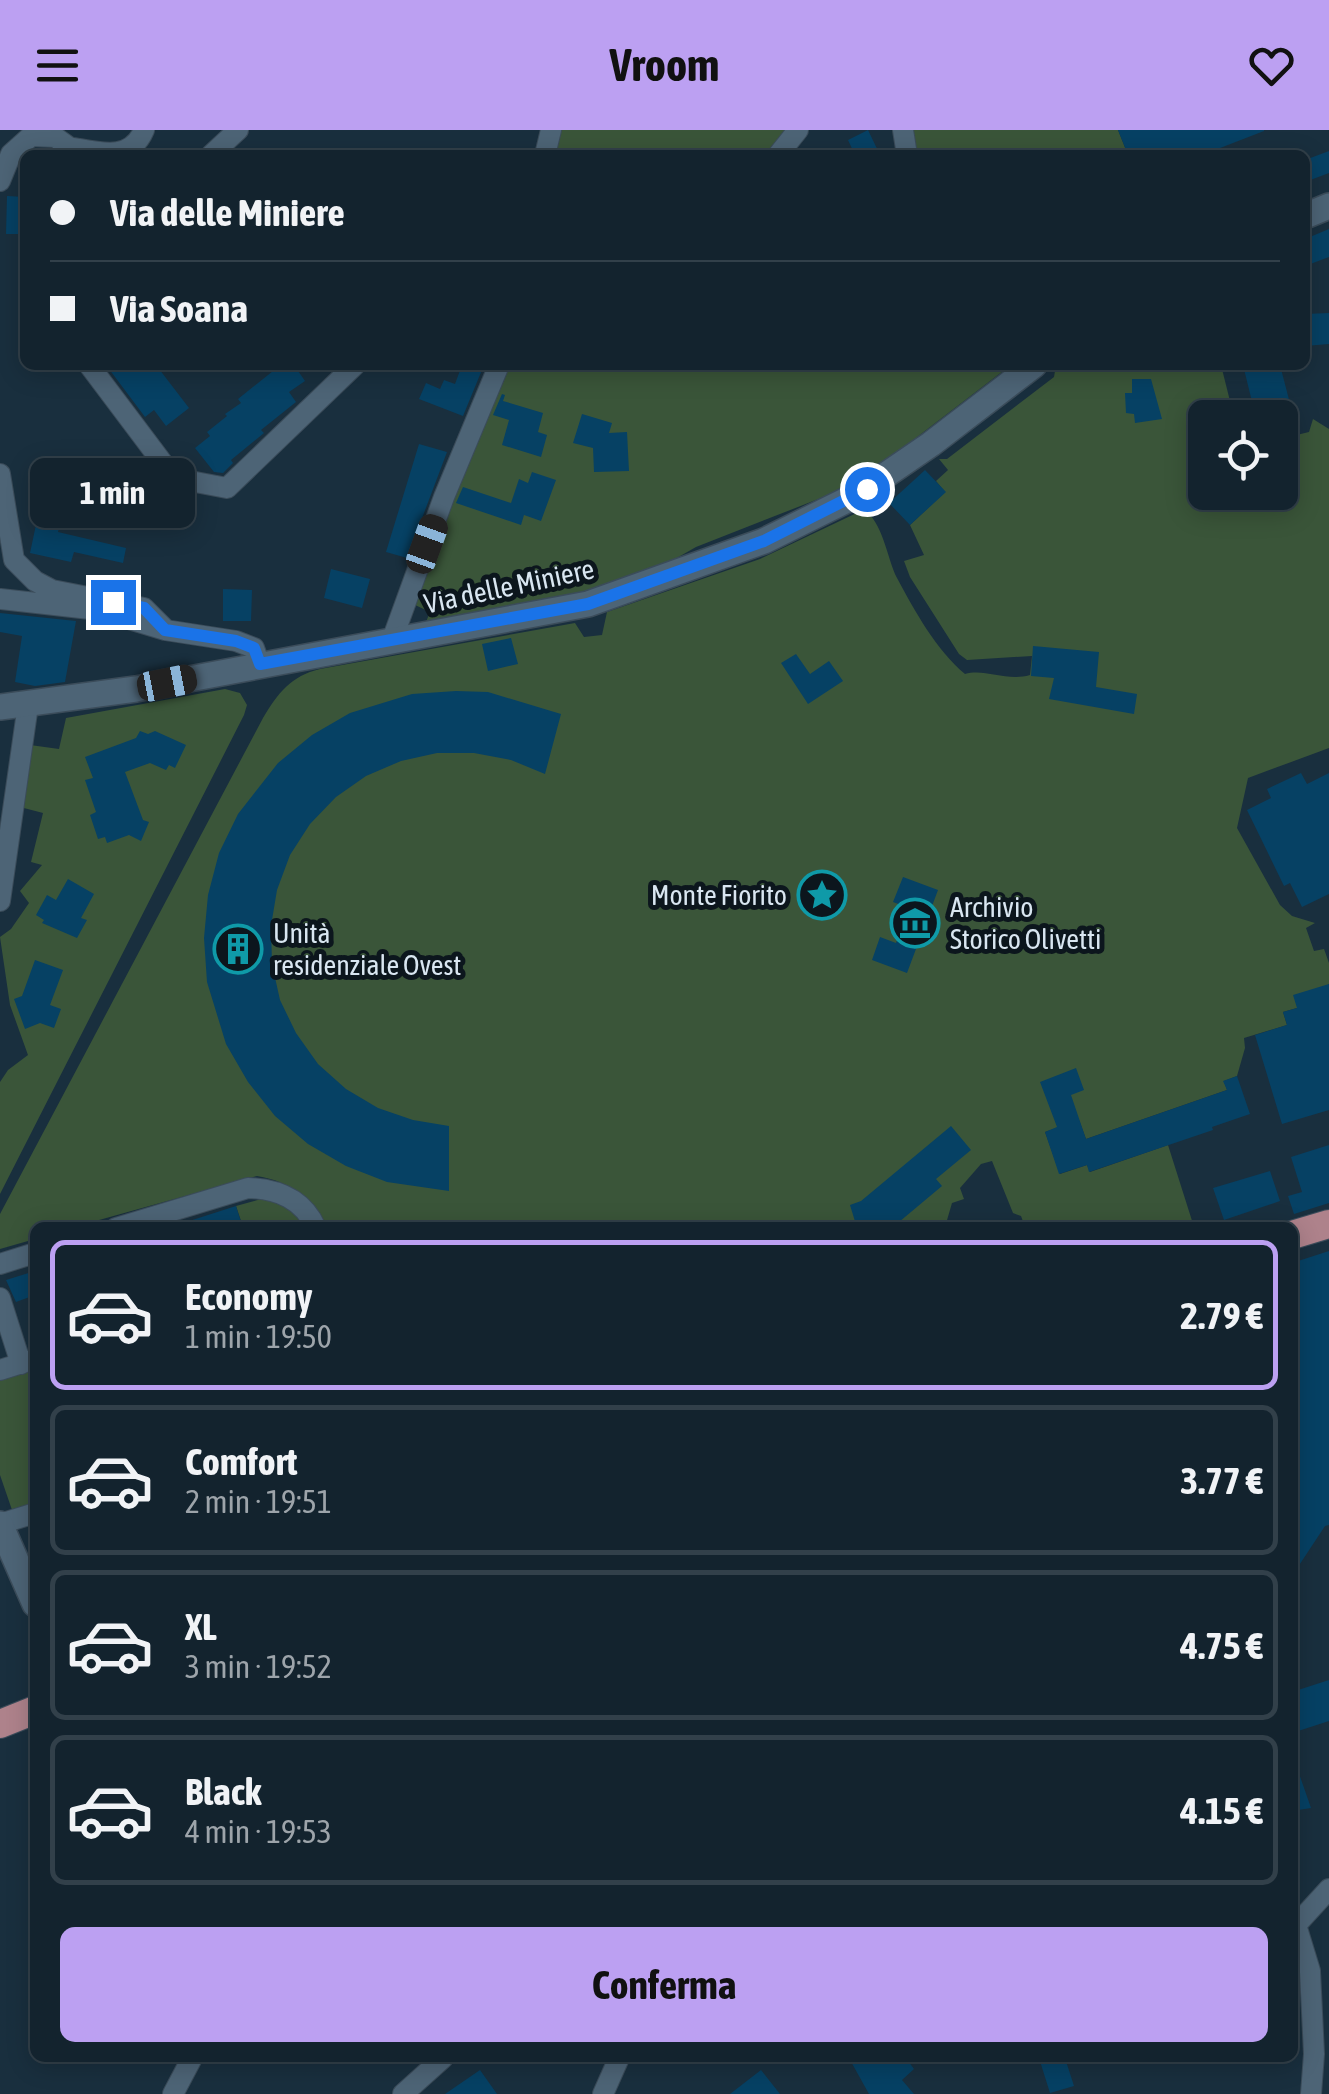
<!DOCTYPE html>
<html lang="it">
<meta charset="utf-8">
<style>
body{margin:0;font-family:"Asap Condensed",sans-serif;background:#202f3a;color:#f1f3f6;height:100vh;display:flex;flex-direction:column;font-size:38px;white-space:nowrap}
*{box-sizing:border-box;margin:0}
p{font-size:32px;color:#9da4aa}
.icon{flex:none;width:55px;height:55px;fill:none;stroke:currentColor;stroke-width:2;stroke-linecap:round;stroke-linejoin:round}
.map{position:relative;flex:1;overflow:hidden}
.drawer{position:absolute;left:30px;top:1092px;width:1268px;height:840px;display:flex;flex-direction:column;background:#13232e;border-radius:15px;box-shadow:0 5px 25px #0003,0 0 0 2px #32404a}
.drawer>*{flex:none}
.guide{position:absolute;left:20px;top:20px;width:1290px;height:220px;border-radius:15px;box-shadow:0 5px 25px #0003,0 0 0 2px #32404a;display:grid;align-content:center;height:220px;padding:0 30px;background:#13232e}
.fabs{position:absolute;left:1188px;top:270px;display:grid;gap:20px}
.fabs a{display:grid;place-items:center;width:110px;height:110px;border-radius:15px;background:#13232e;box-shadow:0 5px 25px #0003,0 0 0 2px #32404a;font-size:50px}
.end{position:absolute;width:45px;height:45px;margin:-22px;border:12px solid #1a73e8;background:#fff;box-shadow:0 0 0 5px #fff}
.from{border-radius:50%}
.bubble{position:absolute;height:70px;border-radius:15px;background:#13232e;box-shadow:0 5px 25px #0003,0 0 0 2px #32404a;font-size:32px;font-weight:700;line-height:70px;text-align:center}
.car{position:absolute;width:30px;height:60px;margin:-30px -15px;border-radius:12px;box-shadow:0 0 8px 2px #0007;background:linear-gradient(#222 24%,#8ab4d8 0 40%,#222 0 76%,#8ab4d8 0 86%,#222 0)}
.guide b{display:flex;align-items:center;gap:35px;height:95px;font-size:38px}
.guide b+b{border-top:2px solid #32404a}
.guide i{width:25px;height:25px;background:#f1f3f6}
ul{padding:18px 0 0;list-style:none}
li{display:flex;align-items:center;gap:30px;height:150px;margin:0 20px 15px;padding:0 10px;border:5px solid #32404a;border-radius:15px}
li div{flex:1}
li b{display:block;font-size:38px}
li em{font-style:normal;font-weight:700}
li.selected{border-color:#bca0f2}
li>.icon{width:90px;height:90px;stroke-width:1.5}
.cta{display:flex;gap:20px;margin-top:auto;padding:20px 30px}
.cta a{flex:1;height:115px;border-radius:15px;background:#bca0f2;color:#111;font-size:40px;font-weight:700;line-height:115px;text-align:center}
header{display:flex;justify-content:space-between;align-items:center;height:130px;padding:0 30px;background:#bca0f2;color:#111;font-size:45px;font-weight:700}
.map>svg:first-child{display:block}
.green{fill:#3a5539}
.building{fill:#064164}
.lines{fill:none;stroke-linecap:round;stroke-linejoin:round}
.minor-casing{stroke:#3b4c5a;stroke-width:22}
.tertiary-casing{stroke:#3b4c5a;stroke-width:28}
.primary-casing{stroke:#3b4c5a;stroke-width:30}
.minor{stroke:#4d6476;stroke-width:20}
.tertiary{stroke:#4d6476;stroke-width:25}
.primary{stroke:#ae828b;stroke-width:28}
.route{stroke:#1a73e8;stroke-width:12}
.labels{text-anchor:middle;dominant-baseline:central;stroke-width:10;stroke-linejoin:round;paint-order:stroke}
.street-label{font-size:28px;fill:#d9e6f1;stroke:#0c161d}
.poi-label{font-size:28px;fill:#d9e6f1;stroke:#0c161d;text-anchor:start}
</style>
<header><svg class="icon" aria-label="menu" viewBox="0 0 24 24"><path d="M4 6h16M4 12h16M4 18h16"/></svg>Vroom<svg class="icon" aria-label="heart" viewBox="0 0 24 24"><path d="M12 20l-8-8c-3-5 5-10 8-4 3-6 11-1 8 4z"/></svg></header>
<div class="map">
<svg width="1329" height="1964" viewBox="0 0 1329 1964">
<rect width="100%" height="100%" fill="#192f3e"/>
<path class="green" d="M 559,0 L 792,0 L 773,25 L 551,25 Z
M 910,0 L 1118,0 L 1128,25 L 913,25 Z
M 507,235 L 1011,235 L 878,337 L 826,366 L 696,417 L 668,433 L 579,463 L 426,492 L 430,482 L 413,474 L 453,354 L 499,262 Z
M 1056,235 L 1221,235 L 1234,287 L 1205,288 L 1205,362 L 1280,362 L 1280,309 L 1309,302 L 1313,289 L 1329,299 L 1329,618 L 1248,648 L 1237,698 L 1280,775 L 1292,786 L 1315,793 L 1306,798 L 1314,821 L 1324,819 L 1329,833 L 1329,854 L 1297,878 L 1283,882 L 1287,895 L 1244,908 L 1245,918 L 1237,946 L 1224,951 L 1227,960 L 1086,1009 L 1079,990 L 1045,1002 L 1060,1044 L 1087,1035 L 1090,1042 L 1168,1015 L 1194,1097 L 1025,1097 L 1021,1086 L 1013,1083 L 992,1031 L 981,1034 L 960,1058 L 964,1069 L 952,1073 L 945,1097 L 324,1097 C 308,1067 292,1052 257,1046 L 74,1097 L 35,1098 L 35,1109 L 0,1119 L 0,1084 L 263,588 C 278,563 291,546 320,539 L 575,493 L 584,507 L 602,505 L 607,482 L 760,429 L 863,380 C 883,390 887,429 897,448 C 914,480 937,521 965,544 C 985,538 1006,552 1030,545 L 1032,526 L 967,530 L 959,524 L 910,447 L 904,431 L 924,425 L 910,395 L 945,362 L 936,351 L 948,340 L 939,329 L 947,329 L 1054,247 Z
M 225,559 L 240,563 L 247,575 L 244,585 L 0,1064 L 0,952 L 8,940 L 28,925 L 10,875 L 0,807 L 11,799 L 29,773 L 20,761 L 42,735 L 31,732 L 43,683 L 20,677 L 30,615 L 59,619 L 66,588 Z
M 265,1068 L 288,1077 L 306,1097 L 243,1097 L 236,1076 Z
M 35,1237 L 35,1373 L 12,1380 L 0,1345 L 0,1249 Z"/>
<path class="building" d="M 868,0 L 880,25 L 855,25 L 848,10 Z
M 1118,0 L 1264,0 L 1264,1 L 1202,25 L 1128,25 Z
M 1329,21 L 1329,43 L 1305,52 L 1305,30 Z
M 7,66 L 25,67 L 25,104 L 6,104 Z
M 1329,99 L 1329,127 L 1305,136 L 1305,109 Z
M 1329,183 L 1329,214 L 1305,216 L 1305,184 Z
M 106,235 L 156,235 L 189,278 L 166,296 L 154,280 L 145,287 Z
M 268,235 L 294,235 L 305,251 L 289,262 L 296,272 L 261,300 L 264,303 L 231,330 L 233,333 L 223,343 L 214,342 L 195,318 L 210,306 L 207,302 L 227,286 L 225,284 L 241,273 L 238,269 L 273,241 Z
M 462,235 L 484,235 L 463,286 L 419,269 L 426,253 L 440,259 L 444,250 L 455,254 Z
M 1243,235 L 1280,235 L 1293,285 L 1256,288 Z
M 1132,249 L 1151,249 L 1162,289 L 1135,293 L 1134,284 L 1126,283 L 1125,263 L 1132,263 Z
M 502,264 L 505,265 L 503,271 L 543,283 L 538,302 L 547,305 L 541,327 L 502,315 L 509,290 L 493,285 Z
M 582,284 L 612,293 L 609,303 L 627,302 L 629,341 L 594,342 L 593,318 L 573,313 Z
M 419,314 L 447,322 L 407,428 L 386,422 Z
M 925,340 L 946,362 L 910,395 L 889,373 Z
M 532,342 L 556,350 L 541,391 L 524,385 L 521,395 L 456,373 L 463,357 L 511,373 L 519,349 L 528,353 Z
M 37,390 L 60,395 L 58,402 L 126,418 L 123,433 L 74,422 L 71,432 L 30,423 Z
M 331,439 L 370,449 L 362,478 L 324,468 Z
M 223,459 L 252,460 L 251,491 L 223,491 Z
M 0,483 L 76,491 L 65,552 L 35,556 L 15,552 L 22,506 L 0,502 Z
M 511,508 L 518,534 L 488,541 L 482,514 Z
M 1033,516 L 1099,522 L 1096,557 L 1137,564 L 1134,584 L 1049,569 L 1054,548 L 1031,546 Z
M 796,524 L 810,544 L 829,531 L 843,551 L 808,574 L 781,533 Z
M 456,561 L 488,562 L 561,584 L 545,644 L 511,630 L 474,623 L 437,623 L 401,631 L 366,646 L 336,667 L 310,694 L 290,725 L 277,760 L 271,796 L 272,834 L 280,870 L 296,903 L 318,934 L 346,959 L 378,978 L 413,990 L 449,996 L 449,1061 L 387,1052 L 346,1036 L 308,1014 L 275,986 L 248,952 L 226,914 L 207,852 L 204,808 L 208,765 L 219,723 L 238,684 L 278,633 L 312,605 L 350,583 L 412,564 Z
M 140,601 L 148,604 L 155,601 L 186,615 L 175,638 L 169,635 L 166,640 L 150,633 L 125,642 L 143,690 L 149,692 L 141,711 L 129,705 L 107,713 L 105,707 L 98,709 L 90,685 L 96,682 L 85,650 L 93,648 L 85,627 L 136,608 Z
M 1301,643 L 1307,654 L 1329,643 L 1329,764 L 1302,777 L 1290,753 L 1284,756 L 1247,680 L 1271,668 L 1267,659 Z
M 903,747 L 938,760 L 907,843 L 872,830 L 880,807 L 896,813 L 909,778 L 893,772 Z
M 68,749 L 94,764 L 81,788 L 87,790 L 77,808 L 42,793 L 44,790 L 36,785 L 47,765 L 56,770 Z
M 35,830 L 63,840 L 50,875 L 61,879 L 54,898 L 40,893 L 25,899 L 14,869 L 22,866 Z
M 1329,854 L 1329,980 L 1282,994 L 1255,905 L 1287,895 L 1283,882 L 1297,878 L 1293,865 Z
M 1076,938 L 1084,960 L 1071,965 L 1086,1009 L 1227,960 L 1223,951 L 1237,946 L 1250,984 L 1212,997 L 1213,1000 L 1089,1042 L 1087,1035 L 1059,1044 L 1045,1002 L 1057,997 L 1040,952 Z
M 951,996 L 971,1020 L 936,1049 L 942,1056 L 899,1092 L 901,1098 L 857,1098 L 850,1075 L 861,1071 Z
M 1329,1015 L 1329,1073 L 1294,1084 L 1288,1066 L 1302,1062 L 1291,1027 Z
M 1270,1041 L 1280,1071 L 1224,1090 L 1213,1058 Z
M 236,1076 L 243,1098 L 181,1098 L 180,1094 Z
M 1329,1121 L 1329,1395 L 1325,1396 L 1292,1446 L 1292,1133 Z
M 35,1141 L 35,1165 L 16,1172 L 6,1150 Z
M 1329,1550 L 1329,1591 L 1292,1603 L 1292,1562 Z
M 1292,1632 L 1295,1632 L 1311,1678 L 1292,1681 Z
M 849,1928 L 906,1928 L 914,1939 L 902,1950 L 914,1964 L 869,1964 Z
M 1039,1928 L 1065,1928 L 1074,1956 L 1050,1963 Z
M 480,1940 L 497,1964 L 445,1964 Z
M 761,1940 L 780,1964 L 730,1964 Z"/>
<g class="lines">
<g class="minor-casing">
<path id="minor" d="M 903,0 L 907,25
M 74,18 C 102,23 131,31 144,0
M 211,25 L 238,0
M 545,25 L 551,0
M 778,25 L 798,0
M 0,51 L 11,24 L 31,6 L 55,7 L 80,25
M 89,235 L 168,340 L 190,351 L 227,358 L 355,235
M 0,344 L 14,430 L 35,451 L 52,460 L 144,478 L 164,498
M 0,469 L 99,480 L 165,500 L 236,511 L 254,518 L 260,535
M 392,510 L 444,367 L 499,235
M 0,771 L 28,575
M 116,1098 L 248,1058 C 278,1059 303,1069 316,1098
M 0,1134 L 35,1123
M 0,1168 L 21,1234
M 0,1240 L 35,1229
M 0,1394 L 35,1383
M 173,1964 L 192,1928
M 403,1964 L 443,1928
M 603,1964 L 619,1928
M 1311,1964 L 1314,1924 L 1310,1841 L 1296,1795 L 1329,1759"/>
</g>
<g class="tertiary-casing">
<path id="tertiary" d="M 1305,86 L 1329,76
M 0,577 L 136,559 L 588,474 L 764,411 L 855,366 L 931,314 L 1034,235
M 0,1394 L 35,1474"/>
</g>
<g class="primary-casing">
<path id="primary" d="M 1292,1105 L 1329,1094
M 0,1594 L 35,1580"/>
</g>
<use href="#minor" class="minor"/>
<use href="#tertiary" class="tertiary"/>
<use href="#primary" class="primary"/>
</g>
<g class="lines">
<path class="route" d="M 113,472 L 144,478 L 165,500 L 236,511 L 254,518 L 260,534 L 588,474 L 764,411 L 867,359"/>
</g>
<defs>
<g id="sight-ring" transform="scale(2.5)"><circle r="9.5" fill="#0c161d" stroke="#0f9aa8" stroke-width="1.5"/><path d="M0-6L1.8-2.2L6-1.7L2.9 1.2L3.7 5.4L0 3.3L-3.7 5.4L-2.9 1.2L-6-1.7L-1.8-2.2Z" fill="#0f9aa8"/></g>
<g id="museum-ring" transform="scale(2.5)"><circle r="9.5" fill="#0c161d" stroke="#0f9aa8" stroke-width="1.5"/><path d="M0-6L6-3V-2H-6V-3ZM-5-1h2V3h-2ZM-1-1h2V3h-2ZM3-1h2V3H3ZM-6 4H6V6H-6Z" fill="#0f9aa8"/></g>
<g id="building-ring" transform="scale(2.5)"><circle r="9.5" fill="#0c161d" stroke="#0f9aa8" stroke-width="1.5"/><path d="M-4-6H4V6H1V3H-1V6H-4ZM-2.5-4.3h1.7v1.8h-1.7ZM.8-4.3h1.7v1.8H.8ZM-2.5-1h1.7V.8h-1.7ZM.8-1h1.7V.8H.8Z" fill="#0f9aa8"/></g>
</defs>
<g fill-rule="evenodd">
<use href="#sight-ring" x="822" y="765"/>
<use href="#museum-ring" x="915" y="793"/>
<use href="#building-ring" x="238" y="819"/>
</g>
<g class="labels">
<g class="street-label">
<text transform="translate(509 456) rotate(-12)">Via delle Miniere</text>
</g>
<g class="poi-label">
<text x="787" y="765" text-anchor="end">Monte Fiorito</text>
<text x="950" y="777">Archivio<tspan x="950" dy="32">Storico Olivetti</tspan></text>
<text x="273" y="803">Unità<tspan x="273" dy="32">residenziale Ovest</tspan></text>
</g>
</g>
</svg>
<div class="fabs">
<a><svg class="icon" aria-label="locate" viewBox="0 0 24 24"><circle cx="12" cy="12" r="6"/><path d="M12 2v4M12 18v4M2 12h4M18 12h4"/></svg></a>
</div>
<i class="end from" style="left:867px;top:359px"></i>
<i class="end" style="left:113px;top:472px"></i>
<div class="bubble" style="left:30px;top:328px;width:165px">1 min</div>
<i class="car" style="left:427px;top:414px;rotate:20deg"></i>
<i class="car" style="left:167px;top:553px;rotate:79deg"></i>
<div class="guide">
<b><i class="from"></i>Via delle Miniere</b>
<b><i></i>Via Soana</b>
</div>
<section class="drawer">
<ul>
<li class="selected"><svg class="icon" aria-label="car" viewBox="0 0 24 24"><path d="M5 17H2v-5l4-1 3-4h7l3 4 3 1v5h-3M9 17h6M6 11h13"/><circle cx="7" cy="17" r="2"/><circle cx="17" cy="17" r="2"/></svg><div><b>Economy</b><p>1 min · 19:50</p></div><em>2.79 €</em></li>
<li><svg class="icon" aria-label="car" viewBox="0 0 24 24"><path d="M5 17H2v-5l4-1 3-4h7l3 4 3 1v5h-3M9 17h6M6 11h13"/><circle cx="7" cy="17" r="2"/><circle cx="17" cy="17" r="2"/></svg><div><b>Comfort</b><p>2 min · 19:51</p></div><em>3.77 €</em></li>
<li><svg class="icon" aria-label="car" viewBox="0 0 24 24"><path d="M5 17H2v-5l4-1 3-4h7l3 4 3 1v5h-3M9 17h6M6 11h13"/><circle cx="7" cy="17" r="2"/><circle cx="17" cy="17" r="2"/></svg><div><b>XL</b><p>3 min · 19:52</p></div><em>4.75 €</em></li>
<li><svg class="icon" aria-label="car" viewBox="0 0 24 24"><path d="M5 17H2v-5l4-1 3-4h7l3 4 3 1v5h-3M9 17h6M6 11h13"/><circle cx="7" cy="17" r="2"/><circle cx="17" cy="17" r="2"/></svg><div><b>Black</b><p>4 min · 19:53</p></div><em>4.15 €</em></li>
</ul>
<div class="cta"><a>Conferma</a></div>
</section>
</div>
